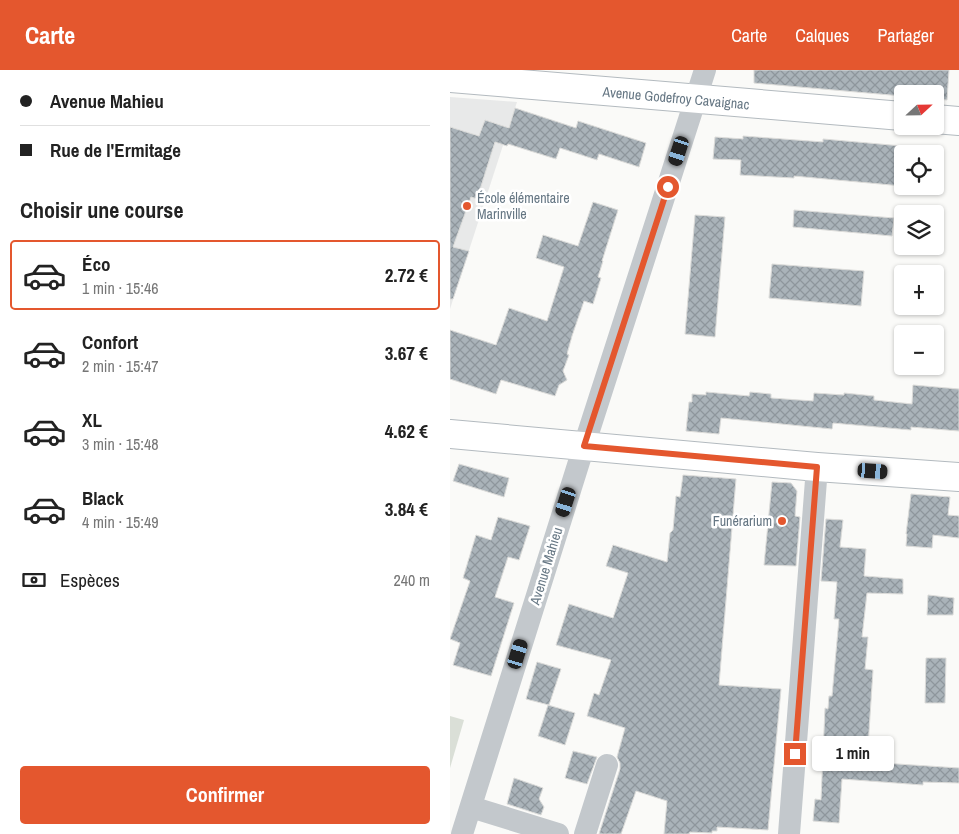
<!DOCTYPE html>
<html lang="fr">
<meta charset="utf-8">
<style>
body{margin:0;font-family:"Archivo Narrow",sans-serif;background:#f6f6f6;color:#222;height:100vh;display:flex;flex-direction:column;font-size:19px;white-space:nowrap}
*{box-sizing:border-box;margin:0}
p{font-size:16px;color:#767676}
.icon{flex:none;width:28px;height:28px;fill:none;stroke:currentColor;stroke-width:2;stroke-linecap:round;stroke-linejoin:round}
.map{position:relative;flex:1;overflow:hidden}
.side{display:flex;flex-direction:column;background:#fff;width:450px}
.side>*{flex:none}
.top-card{display:grid;align-content:center;height:110px;padding:0 20px;background:#fff}
.needle{width:32px;rotate:68deg}
.tools{position:absolute;left:444px;top:15px;display:grid;gap:10px}
.tools a{display:grid;place-items:center;width:50px;height:50px;border-radius:5px;background:#fff;box-shadow:0 1px 4px #0004;font-size:25px}
.end{position:absolute;width:22px;height:22px;margin:-11px;border:6px solid #e4572e;background:#fff;box-shadow:0 0 0 2px #fff}
.from{border-radius:50%}
.bubble{position:absolute;height:35px;border-radius:5px;background:#fff;box-shadow:0 1px 4px #0004;font-size:16px;font-weight:700;line-height:35px;text-align:center}
.car{position:absolute;width:15px;height:30px;margin:-15px -8px;border-radius:6px;box-shadow:0 0 4px 1px #0007;background:linear-gradient(#222 24%,#8ab4d8 0 40%,#222 0 76%,#8ab4d8 0 86%,#222 0)}
.top-card b{display:flex;align-items:center;gap:18px;height:48px;font-size:19px}
.top-card b+b{border-top:1px solid #e0e0e0}
.top-card i{width:12px;height:12px;background:#222}
ul{padding:0;list-style:none}
li{display:flex;align-items:center;gap:15px;height:70px;margin:0 10px 8px;padding:0 10px;border:2px solid transparent;border-radius:5px}
li div{flex:1}
li b{display:block;font-size:19px}
li em{font-style:normal;font-weight:700}
li.active{border-color:#e4572e}
li>.icon{width:45px;height:45px;stroke-width:1.5}
h2{padding:0 20px;font-size:22px;line-height:60px}
.pay{display:flex;align-items:center;gap:12px;height:55px;padding:0 20px;font-size:19px}
.pay p{margin-inline-start:auto}
.primary-button{display:flex;gap:10px;margin-top:auto;padding:10px 20px}
.primary-button a{flex:1;height:58px;border-radius:5px;background:#e4572e;color:#fff;font-size:20px;font-weight:700;line-height:58px;text-align:center}
header{display:flex;align-items:center;gap:30px;box-sizing:border-box;height:70px;padding:0 25px;background:#e4572e;color:#fff}
header strong{font-size:24px}
nav{display:flex;gap:28px;margin-inline-start:auto;font-size:18px}
main{display:flex;flex:1;min-height:0}
.map>svg:first-child{display:block}
.built{fill:#e8e9e9}
.pitch{fill:#dadfd7}
.building{fill:url(#building-cross-hatch);stroke:#dcdcda}
.lines{fill:none;stroke-linecap:round;stroke-linejoin:round}
.secondary-casing{stroke:#b3babf;stroke-width:30}
.street{stroke:#c3c8cc;stroke-width:22}
.secondary{stroke:#fff;stroke-width:28}
.route{stroke:#e4572e;stroke-width:6}
.poi-dot{fill:#e4572e;stroke:#fff;stroke-width:2}
.labels{text-anchor:middle;dominant-baseline:central;stroke-width:5;stroke-linejoin:round;paint-order:stroke}
.street-label{font-size:14px;fill:#657683;stroke:#fff}
.poi-label{font-size:14px;fill:#657683;stroke:#fff;text-anchor:start}
</style>
<header>
<strong>Carte</strong>
<nav><a>Carte</a><a>Calques</a><a>Partager</a></nav>
</header>
<main>
<section class="side">
<div class="top-card">
<b><i class="from"></i>Avenue Mahieu</b>
<b><i></i>Rue de l'Ermitage</b>
</div>
<h2>Choisir une course</h2>
<ul>
<li class="active"><svg class="icon" aria-label="car" viewBox="0 0 24 24"><path d="M5 17H2v-5l4-1 3-4h7l3 4 3 1v5h-3M9 17h6M6 11h13"/><circle cx="7" cy="17" r="2"/><circle cx="17" cy="17" r="2"/></svg><div><b>Éco</b><p>1 min · 15:46</p></div><em>2.72 €</em></li>
<li><svg class="icon" aria-label="car" viewBox="0 0 24 24"><path d="M5 17H2v-5l4-1 3-4h7l3 4 3 1v5h-3M9 17h6M6 11h13"/><circle cx="7" cy="17" r="2"/><circle cx="17" cy="17" r="2"/></svg><div><b>Confort</b><p>2 min · 15:47</p></div><em>3.67 €</em></li>
<li><svg class="icon" aria-label="car" viewBox="0 0 24 24"><path d="M5 17H2v-5l4-1 3-4h7l3 4 3 1v5h-3M9 17h6M6 11h13"/><circle cx="7" cy="17" r="2"/><circle cx="17" cy="17" r="2"/></svg><div><b>XL</b><p>3 min · 15:48</p></div><em>4.62 €</em></li>
<li><svg class="icon" aria-label="car" viewBox="0 0 24 24"><path d="M5 17H2v-5l4-1 3-4h7l3 4 3 1v5h-3M9 17h6M6 11h13"/><circle cx="7" cy="17" r="2"/><circle cx="17" cy="17" r="2"/></svg><div><b>Black</b><p>4 min · 15:49</p></div><em>3.84 €</em></li>
</ul>
<div class="pay"><svg class="icon" aria-label="cash" viewBox="0 0 24 24"><path d="M3 7h18v10H3z"/><circle cx="12" cy="12" r="2"/></svg>Espèces<p>240 m</p></div>
<div class="primary-button"><a>Confirmer</a></div>
</section>
<div class="map">
<svg width="509" height="764" viewBox="0 0 509 764">
<defs>
<pattern id="building-cross-hatch" width="8" height="8" patternUnits="userSpaceOnUse" patternTransform="scale(1.25)"><rect width="8" height="8" fill="#aab3b9"/><path d="M0 0l8 8M0 8l8-8" fill="none" stroke="#8e969c"/></pattern>
</defs>
<rect width="100%" height="100%" fill="#fafaf8"/>
<path class="built" d="M 0,27 L 67,32 L 0,239 Z"/>
<path class="pitch" d="M 0,646 L 14,650 L 0,698 Z"/>
<path class="building" d="M 304,0 L 499,0 L 497,30 L 485,29 L 485,24 L 452,24 L 452,26 L 304,13 Z
M 65,38 L 126,58 L 128,51 L 196,73 L 189,97 L 149,84 L 147,90 L 110,78 L 106,89 L 58,74 L 57,76 L 45,72 L 27,129 L 21,127 L 3,177 L 19,181 L 3,229 L 0,229 L 0,57 L 29,66 L 35,50 L 59,58 Z
M 293,66 L 373,72 L 373,69 L 486,79 L 485,93 L 485,84 L 452,84 L 452,116 L 344,106 L 344,108 L 290,105 L 291,90 L 263,89 L 265,67 L 293,69 Z
M 143,132 L 168,140 L 152,191 L 153,191 L 148,207 L 151,208 L 143,234 L 134,231 L 122,266 L 117,284 L 119,285 L 113,301 L 117,310 L 109,315 L 105,326 L 51,310 L 46,324 L 0,309 L 0,260 L 46,275 L 59,238 L 97,251 L 114,197 L 86,188 L 93,165 L 128,176 Z
M 344,140 L 444,148 L 442,166 L 343,157 Z
M 245,145 L 275,147 L 265,267 L 235,264 Z
M 322,194 L 414,201 L 411,236 L 319,228 Z
M 463,315 L 509,319 L 509,361 L 461,357 L 461,360 L 383,353 L 382,359 L 271,348 L 269,364 L 236,361 L 239,332 L 242,332 L 242,324 L 256,325 L 256,322 L 299,326 L 300,322 L 321,324 L 321,328 L 363,331 L 364,323 L 394,325 L 394,323 L 424,326 L 424,330 L 462,334 Z
M 9,394 L 59,408 L 54,427 L 3,411 Z
M 233,405 L 286,409 L 269,615 L 331,619 L 318,760 L 267,757 L 267,761 L 262,761 L 262,763 L 240,762 L 239,764 L 214,764 L 217,731 L 186,721 L 171,764 L 149,764 L 170,699 L 170,693 L 167,687 L 175,658 L 137,646 L 144,623 L 149,625 L 161,590 L 106,575 L 119,534 L 163,548 L 178,503 L 156,496 L 163,475 L 217,492 L 220,463 L 223,460 L 226,426 L 230,427 Z
M 322,412 L 341,413 L 347,421 L 345,446 L 350,447 L 346,496 L 314,495 Z
M 461,424 L 500,427 L 498,445 L 509,446 L 509,468 L 483,465 L 482,478 L 456,476 L 457,464 L 456,464 Z
M 48,447 L 80,456 L 69,490 L 58,487 L 45,527 L 64,533 L 41,606 L 3,595 L 10,573 L 0,569 L 20,511 L 13,508 L 26,465 L 41,470 Z
M 376,449 L 393,450 L 390,477 L 416,479 L 414,506 L 453,509 L 453,524 L 417,523 L 412,567 L 418,567 L 415,599 L 423,600 L 417,692 L 509,698 L 509,713 L 473,712 L 473,715 L 392,709 L 389,753 L 363,751 L 365,729 L 371,730 L 375,638 L 378,639 L 379,626 L 382,626 L 389,549 L 384,549 L 387,512 L 371,511 Z
M 478,525 L 504,528 L 503,545 L 477,545 Z
M 476,588 L 496,588 L 495,633 L 475,633 Z
M 87,592 L 111,599 L 99,635 L 76,629 Z
M 98,635 L 125,643 L 115,675 L 88,666 Z
M 123,681 L 147,687 L 137,714 L 115,708 Z
M 64,708 L 93,718 L 89,729 L 94,737 L 91,745 L 57,734 Z"/>
<g class="lines">
<g class="secondary-casing">
<path id="secondary" d="M 0,8 L 452,46
M 485,49 L 509,51
M 0,364 L 367,397 L 509,407"/>
</g>
<path class="street" d="M 21,737 L 108,764
M 12,764 L 134,376 L 255,0
M 135,764 L 157,695
M 339,764 L 367,397"/>
<use href="#secondary" class="secondary"/>
</g>
<g class="lines">
<path class="route" d="M 218,117 L 134,376 L 367,397 L 345,684"/>
</g>
<g class="poi-dot">
<circle cx="17" cy="136" r="5"/>
<circle cx="332" cy="451" r="5"/>
</g>
<g class="labels">
<g class="street-label">
<text transform="translate(226 28) rotate(5)">Avenue Godefroy Cavaignac</text>
<text transform="translate(96 496) rotate(-73)">Avenue Mahieu</text>
</g>
<g class="poi-label">
<text x="27" y="128">École élémentaire<tspan x="27" dy="16">Marinville</tspan></text>
<text x="322" y="451" text-anchor="end">Funérarium</text>
</g>
</g>
</svg>
<div class="tools">
<a><svg class="needle" viewBox="-14 -14 28 28"><path d="M0-13l5 13h-10z" fill="#e53935"/><path d="M0 13l5-13h-10z" fill="#767676"/></svg></a>
<a><svg class="icon" aria-label="locate" viewBox="0 0 24 24"><circle cx="12" cy="12" r="6"/><path d="M12 2v4M12 18v4M2 12h4M18 12h4"/></svg></a>
<a><svg class="icon" aria-label="layers" viewBox="0 0 24 24"><path d="M12 4l9 5-9 5-9-5zM3 14l9 5 9-5"/></svg></a>
<a>+</a>
<a>−</a>
</div>
<i class="end from" style="left:218px;top:117px"></i>
<i class="end" style="left:345px;top:684px"></i>
<div class="bubble" style="left:362px;top:666px;width:82px">1 min</div>
<i class="car" style="left:229px;top:81px;rotate:198deg"></i>
<i class="car" style="left:423px;top:401px;rotate:94deg"></i>
<i class="car" style="left:116px;top:432px;rotate:198deg"></i>
<i class="car" style="left:68px;top:584px;rotate:17deg"></i>
</div>
</main>
